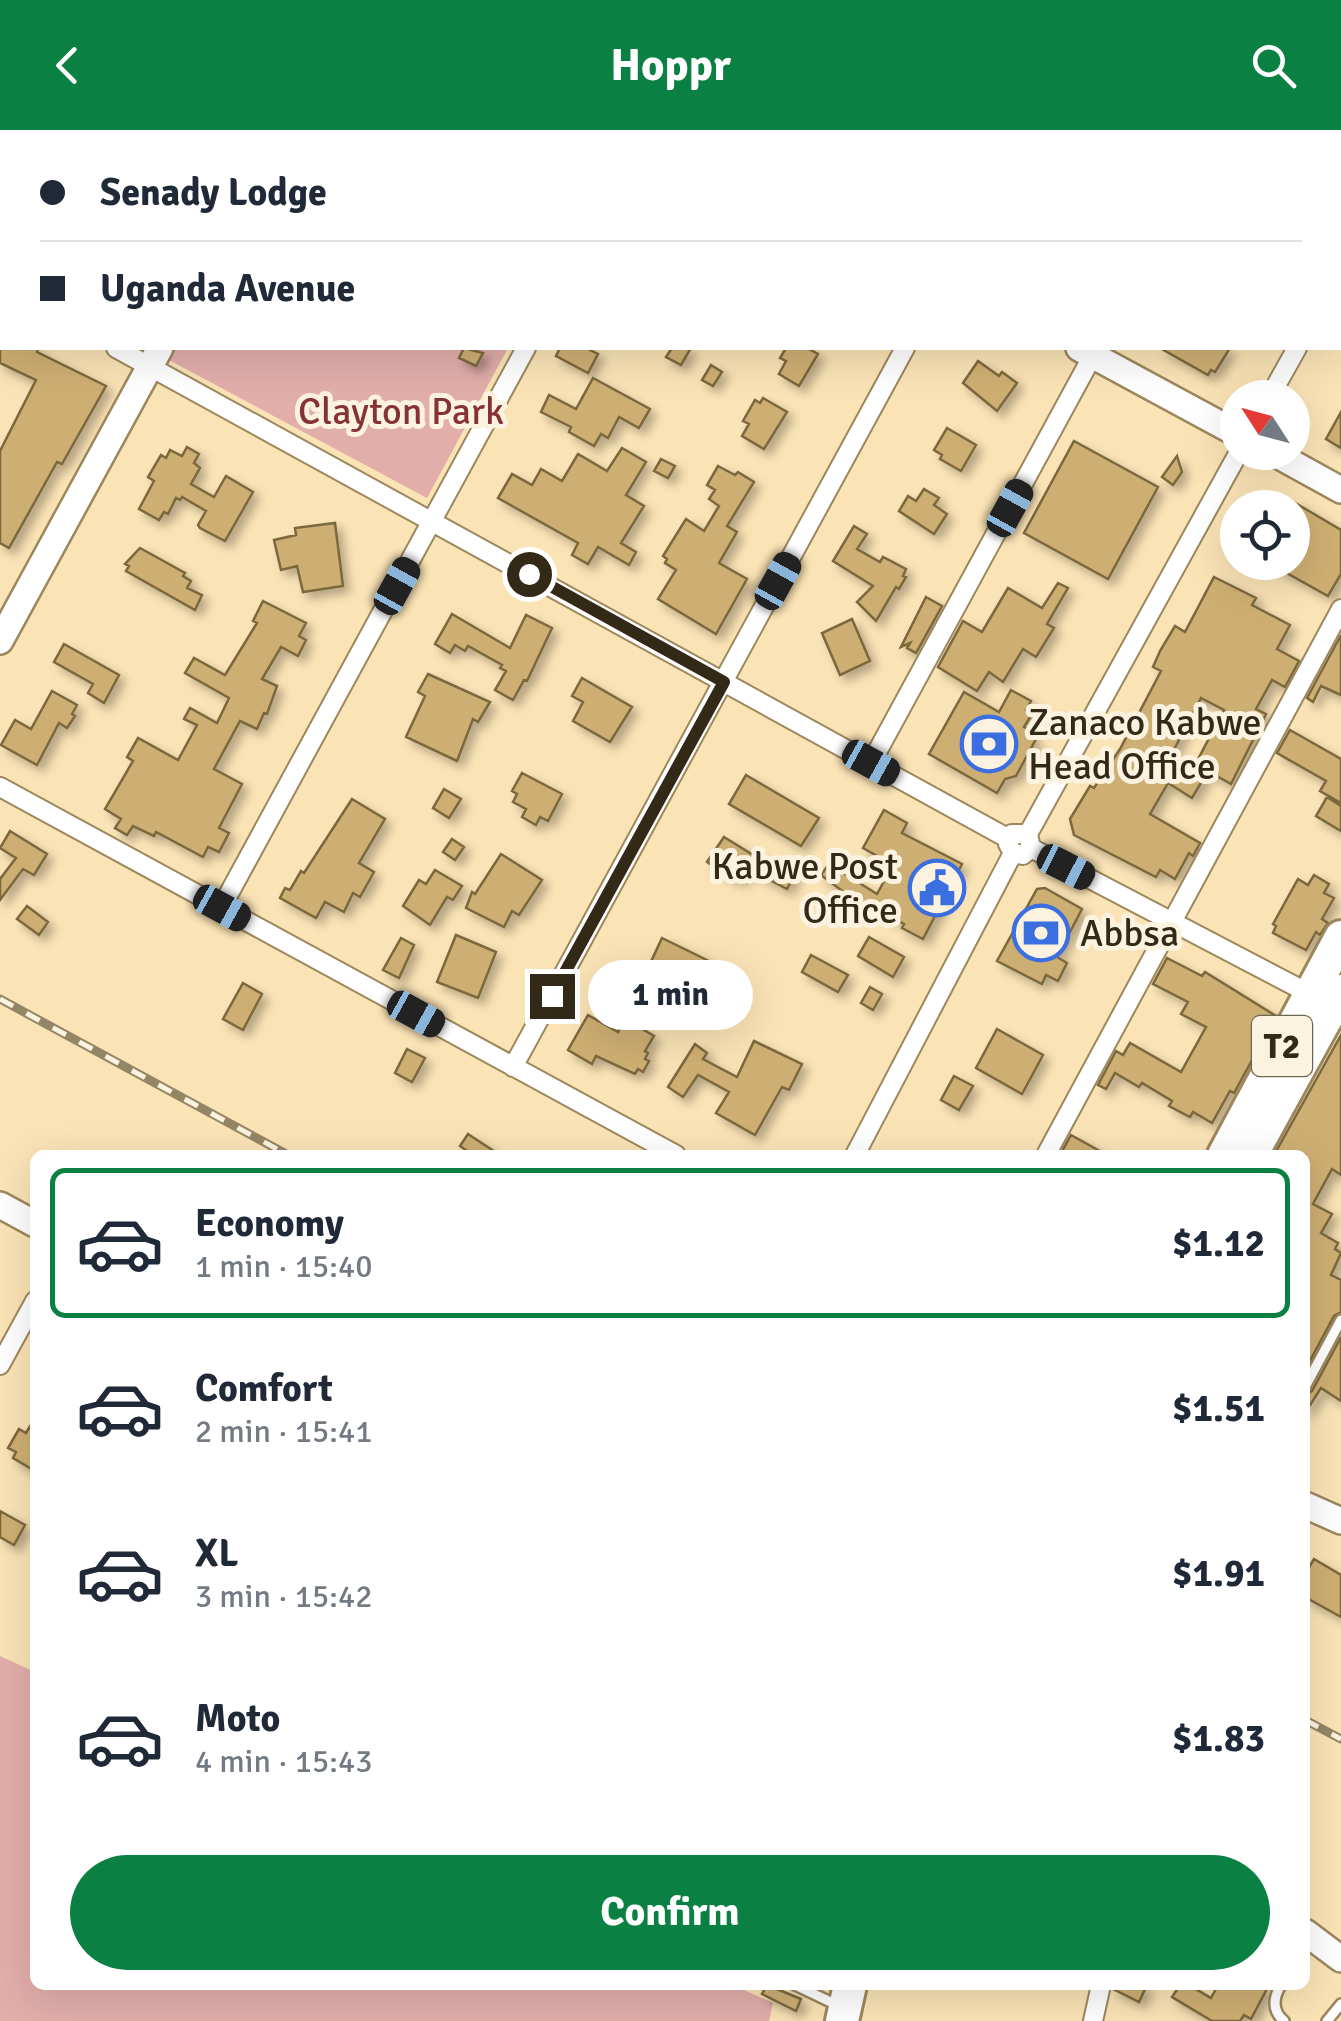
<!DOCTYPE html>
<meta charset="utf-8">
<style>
body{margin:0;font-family:Signika,sans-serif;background:#f2f2f3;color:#1f2937;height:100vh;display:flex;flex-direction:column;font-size:38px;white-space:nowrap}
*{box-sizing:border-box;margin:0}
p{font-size:32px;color:#747a83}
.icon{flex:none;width:55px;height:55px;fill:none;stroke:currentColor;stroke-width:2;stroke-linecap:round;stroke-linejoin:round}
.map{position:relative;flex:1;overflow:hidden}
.details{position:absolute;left:30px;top:1020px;width:1280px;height:840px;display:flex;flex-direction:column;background:#fff;border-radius:15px;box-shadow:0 10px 40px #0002}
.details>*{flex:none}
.guide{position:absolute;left:0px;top:0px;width:1342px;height:220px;box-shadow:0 10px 40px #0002;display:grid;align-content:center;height:220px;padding:0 40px;background:#fff}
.needle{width:65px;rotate:306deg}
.controls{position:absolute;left:1220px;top:250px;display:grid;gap:20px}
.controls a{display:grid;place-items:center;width:90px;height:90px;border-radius:50%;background:#fff;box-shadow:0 10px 40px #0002;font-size:50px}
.end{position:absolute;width:45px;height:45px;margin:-22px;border:12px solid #322917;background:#fff;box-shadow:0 0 0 5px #fff}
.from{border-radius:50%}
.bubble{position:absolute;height:70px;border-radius:35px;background:#fff;box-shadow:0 10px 40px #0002;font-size:32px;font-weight:700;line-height:70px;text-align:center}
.car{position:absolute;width:30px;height:60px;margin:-30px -15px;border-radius:12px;box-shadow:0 0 8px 2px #0007;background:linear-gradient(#222 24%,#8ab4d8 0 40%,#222 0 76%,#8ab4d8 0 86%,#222 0)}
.guide b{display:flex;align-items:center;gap:35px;height:95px;font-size:38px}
.guide b+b{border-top:2px solid #e0e1e3}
.guide i{width:25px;height:25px;background:#1f2937}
ul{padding:18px 0 0;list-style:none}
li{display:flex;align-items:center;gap:30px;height:150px;margin:0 20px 15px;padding:0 20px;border:5px solid transparent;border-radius:15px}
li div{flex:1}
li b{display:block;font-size:38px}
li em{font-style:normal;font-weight:700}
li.selected{border-color:#0b8043}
li>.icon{width:90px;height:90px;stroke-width:1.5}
.action{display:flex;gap:20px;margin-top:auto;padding:20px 40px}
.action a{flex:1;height:115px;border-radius:60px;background:#0b8043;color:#fff;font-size:40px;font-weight:700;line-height:115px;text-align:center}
header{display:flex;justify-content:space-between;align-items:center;height:130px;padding:0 40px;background:#0b8043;color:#fff;font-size:45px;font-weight:700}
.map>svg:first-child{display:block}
.green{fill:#e2aeaa}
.building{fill:#ceaf73;stroke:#7c673e;stroke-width:2.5;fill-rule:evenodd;filter:url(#shadow)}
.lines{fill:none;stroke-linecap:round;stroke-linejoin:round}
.lane-casing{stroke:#9d875d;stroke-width:14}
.street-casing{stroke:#9d875d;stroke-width:22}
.secondary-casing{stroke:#9d875d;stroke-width:30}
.highway-casing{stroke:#9d875d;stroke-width:38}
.lane{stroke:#fff;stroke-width:9}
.street{stroke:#fff;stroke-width:18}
.secondary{stroke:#fff;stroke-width:25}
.highway{stroke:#fff;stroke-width:32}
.rail-casing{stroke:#948565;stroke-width:9}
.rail{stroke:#fbf2e0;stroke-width:5;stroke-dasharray:15;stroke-linecap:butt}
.route{stroke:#322917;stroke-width:12}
.labels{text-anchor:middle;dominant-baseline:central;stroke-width:10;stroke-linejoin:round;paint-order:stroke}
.shield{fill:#fbf2e0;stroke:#6e6553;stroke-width:2.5}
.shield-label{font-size:35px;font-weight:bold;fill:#322917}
.park-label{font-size:38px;fill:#863232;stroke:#fbf2e0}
.poi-label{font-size:38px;fill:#322917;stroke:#fbf2e0;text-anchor:start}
</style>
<header><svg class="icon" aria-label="back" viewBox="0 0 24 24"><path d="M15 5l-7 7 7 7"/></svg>Hoppr<svg class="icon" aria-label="search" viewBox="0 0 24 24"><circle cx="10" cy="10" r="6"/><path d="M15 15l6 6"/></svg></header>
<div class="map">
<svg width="1341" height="1891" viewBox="0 0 1341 1891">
<defs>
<filter id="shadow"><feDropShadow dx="6" dy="6" stdDeviation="5" flood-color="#0004"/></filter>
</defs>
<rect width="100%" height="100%" fill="#fae3b5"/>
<path class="green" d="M 293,0 L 625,0 L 291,2 Z
M 175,218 L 508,218 L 427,368 L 169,230 Z
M 0,1526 L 35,1542 L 35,1855 L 733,1855 L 773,1873 L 769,1891 L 0,1891 Z"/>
<path class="building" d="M 0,218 L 39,218 L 37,222 L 106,256 L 62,334 L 57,332 L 9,418 L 0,413 L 0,321 L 36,250 L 0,233 Z
M 464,218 L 483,223 L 476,236 L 459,228 Z
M 560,218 L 586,218 L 598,224 L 588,243 L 556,226 Z
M 672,218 L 691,218 L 681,235 L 666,227 Z
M 786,218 L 807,218 L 818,224 L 799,256 L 779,244 L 786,231 L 780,228 Z
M 1160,218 L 1230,218 L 1215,242 L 1211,240 L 1208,245 Z
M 978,231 L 999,246 L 1002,242 L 1017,253 L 997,281 L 963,253 Z
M 711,235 L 722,242 L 713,256 L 702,250 Z
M 593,248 L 650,279 L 639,298 L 619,287 L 608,308 L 601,304 L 594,316 L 569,302 L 571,297 L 541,282 L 549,265 L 576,279 Z
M 763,268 L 787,282 L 764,319 L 742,306 L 749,294 L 743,291 L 755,270 L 760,273 Z
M 1341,282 L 1341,318 L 1326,309 Z
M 947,298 L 976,315 L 961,341 L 940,329 L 942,325 L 934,320 Z
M 1074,311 L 1158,357 L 1108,449 L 1024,403 Z
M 187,317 L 199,324 L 194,333 L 200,338 L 191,354 L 214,367 L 226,346 L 253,362 L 225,411 L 200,398 L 198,395 L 206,381 L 182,367 L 180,370 L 176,368 L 168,384 L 164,382 L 159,390 L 139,379 L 154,351 L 148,347 L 161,325 L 166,328 L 170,320 L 182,326 Z
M 622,318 L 646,332 L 626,365 L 644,376 L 621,413 L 636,422 L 629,435 L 598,417 L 588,434 L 572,425 L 578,413 L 498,368 L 512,344 L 532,355 L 541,339 L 562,351 L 578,324 L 607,341 Z
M 1177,326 L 1182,342 L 1173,355 L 1162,347 Z
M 661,329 L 675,336 L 668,348 L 654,341 Z
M 718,336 L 735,345 L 738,342 L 754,352 L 727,396 L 737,402 L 719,433 L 747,449 L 716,504 L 658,469 L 676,440 L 665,433 L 667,429 L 663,426 L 686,389 L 704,401 L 719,376 L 709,369 L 715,360 L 707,355 Z
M 924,359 L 939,368 L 934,375 L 947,384 L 934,404 L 899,381 L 908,366 L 916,371 Z
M 1292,371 L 1341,400 L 1341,444 L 1328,466 L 1267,432 L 1292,432 Z
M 335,393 L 343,456 L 303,462 L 297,436 L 281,440 L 274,410 L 296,405 L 295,398 Z
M 854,396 L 867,404 L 857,419 L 880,432 L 883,427 L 906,439 L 903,446 L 906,447 L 899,459 L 896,457 L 876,491 L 857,472 L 873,456 L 833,431 Z
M 140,418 L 185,443 L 183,446 L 191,451 L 187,458 L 202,465 L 195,480 L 126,441 L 129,436 L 125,434 Z
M 1214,447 L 1256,468 L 1252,475 L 1290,495 L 1277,519 L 1299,531 L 1285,557 L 1272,550 L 1256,579 L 1266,584 L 1231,654 L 1208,641 L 1192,668 L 1168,653 L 1150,684 L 1200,713 L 1193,726 L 1189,723 L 1175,749 L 1160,740 L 1156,747 L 1074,705 L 1070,689 L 1090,656 L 1094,658 L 1120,619 L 1161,541 L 1153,537 L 1160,521 L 1175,496 L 1185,502 ZM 1201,568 L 1224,580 L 1188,648 L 1166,635 Z
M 1058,453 L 1068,458 L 1047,494 L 1054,498 L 1036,527 L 1023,519 L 1003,552 L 989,542 L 977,561 L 938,537 L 963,491 L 982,502 L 1008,458 L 1042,478 Z
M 926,467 L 942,476 L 916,523 L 907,518 L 910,513 L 901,517 Z
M 263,471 L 306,493 L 299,506 L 306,510 L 298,526 L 281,517 L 262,549 L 277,556 L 267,584 L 264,583 L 257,599 L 240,591 L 214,639 L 242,654 L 219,698 L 229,703 L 219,722 L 208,717 L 203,727 L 156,702 L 154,706 L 133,696 L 127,705 L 115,698 L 121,689 L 105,679 L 133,631 L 127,627 L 138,608 L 178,630 L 197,595 L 184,589 L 190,578 L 217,593 L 229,568 L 185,543 L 194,528 L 225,545 L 257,493 L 253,491 Z
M 452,484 L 510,518 L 526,485 L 552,498 L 527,551 L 524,550 L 513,570 L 495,560 L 506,541 L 500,538 L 502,535 L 468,516 L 465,521 L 455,515 L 450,523 L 435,514 Z
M 852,489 L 870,531 L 840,545 L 822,503 Z
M 1341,505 L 1341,565 L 1321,556 L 1313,572 L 1307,568 Z
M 64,514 L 119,545 L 104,573 L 88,563 L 93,554 L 54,532 Z
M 428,544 L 490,572 L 478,592 L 473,589 L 457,631 L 406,607 L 425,566 L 418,562 Z
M 582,548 L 632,577 L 610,612 L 573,591 L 583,572 L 572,566 Z
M 1011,560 L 1031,571 L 1026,580 L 1032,584 L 1024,597 L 1032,601 L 1029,606 L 1036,609 L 1016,646 L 1005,649 L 997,663 L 929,624 L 964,562 L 999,582 Z
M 52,561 L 77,575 L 72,584 L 75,586 L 67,598 L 59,593 L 37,635 L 1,615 L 15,590 L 31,599 Z
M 1290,600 L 1341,629 L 1341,673 L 1320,661 L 1326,651 L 1277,623 Z
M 522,643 L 562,664 L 548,691 L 540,687 L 536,695 L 522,687 L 526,679 L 513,672 L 517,664 L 512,661 Z
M 746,645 L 819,688 L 801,716 L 729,674 Z
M 444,659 L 461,669 L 449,688 L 433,678 Z
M 1327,667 L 1341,676 L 1341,701 L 1316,686 Z
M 352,669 L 385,689 L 359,733 L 374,742 L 360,767 L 353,763 L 344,782 L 325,772 L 316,788 L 280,768 L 285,758 L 290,760 L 301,741 L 304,743 Z
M 884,680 L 907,693 L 902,703 L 962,734 L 923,809 L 902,798 L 904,794 L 867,775 L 865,778 L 821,745 L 829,734 L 877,764 L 893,735 L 863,718 Z
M 10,701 L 47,724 L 34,745 L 23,739 L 0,770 L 0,749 L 16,728 L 0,718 Z
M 724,707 L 758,728 L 760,725 L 795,744 L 787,759 L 749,739 L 742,750 L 735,745 L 733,749 L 707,732 Z
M 452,709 L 464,717 L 455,730 L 443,722 Z
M 501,724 L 542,750 L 519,785 L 512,781 L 504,797 L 466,778 L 472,762 L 475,764 Z
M 435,740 L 462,756 L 453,770 L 447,767 L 430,795 L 403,776 L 419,750 L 426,754 Z
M 1314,745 L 1329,754 L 1324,763 L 1334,768 L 1322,789 L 1328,793 L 1320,805 L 1316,802 L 1306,820 L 1273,803 L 1276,796 L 1273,794 L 1298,749 L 1308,755 Z
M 1045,758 L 1082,779 L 1057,827 L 1067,833 L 1058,851 L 1046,845 L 1042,854 L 997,831 L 1037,759 Z
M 27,776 L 48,792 L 39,805 L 17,789 Z
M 456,805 L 496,822 L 478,868 L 437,852 Z
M 869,807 L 904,827 L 893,847 L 858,826 Z
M 401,808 L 414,815 L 399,848 L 383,840 Z
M 662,808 L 713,833 L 700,861 L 649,836 Z
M 811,825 L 848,845 L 838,862 L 802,842 Z
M 1167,828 L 1202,846 L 1205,842 L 1276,886 L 1234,963 L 1230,961 L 1212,993 L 1193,982 L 1190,987 L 1169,976 L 1172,971 L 1142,953 L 1139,957 L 1115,943 L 1106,959 L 1098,955 L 1116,921 L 1123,925 L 1130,913 L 1181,942 L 1206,897 L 1181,884 L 1188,872 L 1153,854 Z
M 243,853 L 262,864 L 243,900 L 223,889 Z
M 870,857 L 882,864 L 873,880 L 861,873 Z
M 588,885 L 618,902 L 623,892 L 628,894 L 629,891 L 654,906 L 645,921 L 648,923 L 645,929 L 649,931 L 643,942 L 638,939 L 635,944 L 596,926 L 592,934 L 568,920 Z
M 997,899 L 1043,925 L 1022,964 L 976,938 Z
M 1341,905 L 1341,1045 L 1332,1039 L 1313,1074 L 1332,1084 L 1321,1103 L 1338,1113 L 1335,1119 L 1341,1123 L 1331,1145 L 1341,1150 L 1341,1182 L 1334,1186 L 1305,1240 L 1305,1025 L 1274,1025 Z
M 754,911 L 802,934 L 789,960 L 782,957 L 755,1005 L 716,983 L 729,962 L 698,945 L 683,967 L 668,957 L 695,914 L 707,923 L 703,929 L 737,947 Z
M 407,919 L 425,928 L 412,952 L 395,943 Z
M 954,946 L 973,956 L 959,980 L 941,970 Z
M 468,1004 L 477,1010 L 500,1025 L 473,1025 L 460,1016 Z
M 1071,1005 L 1107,1025 L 1060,1025 Z
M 1341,1207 L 1341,1271 L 1321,1258 L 1305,1283 L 1305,1265 L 1312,1261 Z
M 35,1288 L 35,1341 L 13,1328 L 16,1322 L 8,1318 L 19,1299 L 26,1303 Z
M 0,1381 L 25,1395 L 14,1415 L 0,1407 Z
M 1314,1429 L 1341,1445 L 1341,1487 L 1305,1467 L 1305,1444 Z
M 767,1855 L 801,1869 L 796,1881 L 762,1864 Z
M 1113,1855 L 1147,1855 L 1139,1872 L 1113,1859 Z
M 1180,1855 L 1189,1855 L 1211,1868 L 1218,1855 L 1269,1855 L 1251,1889 L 1244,1885 L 1240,1891 L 1212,1891 L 1172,1867 Z"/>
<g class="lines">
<g class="lane-casing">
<path id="lane" d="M 1305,1257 L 1341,1190
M 795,1855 L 837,1875
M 1281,1855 C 1273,1868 1272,1881 1284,1891
M 1327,1891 L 1341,1874"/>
</g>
<g class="street-casing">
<path id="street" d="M 643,2 L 645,0
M 1023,2 L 1024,0
M 1340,138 L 1341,136
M 0,154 L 2,155
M 116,218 L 1009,709
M 1269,268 L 1297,218
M 871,633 L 1093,225
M 0,657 L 676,1025
M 1028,704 L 1012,704 L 1008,714 L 1013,723 L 1023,725 L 1031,718 L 1028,704 L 1239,322
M 1031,718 L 1310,864
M 221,778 L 526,218
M 513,937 L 905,218
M 855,1025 L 1013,723
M 1046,1025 L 1341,479
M 0,1235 L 35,1171
M 1093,1891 L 1101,1855"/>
</g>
<g class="secondary-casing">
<path id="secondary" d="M 664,0 L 669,2
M 277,2 L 278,0
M 1079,218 L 1238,304
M 1272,322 L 1341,360
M 0,511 L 160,218
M 0,1075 L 35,1094
M 1305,1375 L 1341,1391
M 1305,1802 L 1341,1829"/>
</g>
<g class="highway-casing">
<path id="highway" d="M 1224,1025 L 1341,807
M 1251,1025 L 1341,861
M 842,1891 L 850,1855"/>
</g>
<use href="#lane" class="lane"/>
<use href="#street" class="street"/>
<use href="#secondary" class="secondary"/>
<use href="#highway" class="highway"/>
<g class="rail-casing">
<path id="rail" d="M 0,869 L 288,1025
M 1305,1590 L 1341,1609"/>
</g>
<use href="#rail" class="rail"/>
</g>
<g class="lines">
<path class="route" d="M 529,444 L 724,552 L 552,866"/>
</g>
<defs>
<g id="bank-ring" transform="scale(2.875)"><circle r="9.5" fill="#fbf2e0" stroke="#3b6ede" stroke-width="1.5"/><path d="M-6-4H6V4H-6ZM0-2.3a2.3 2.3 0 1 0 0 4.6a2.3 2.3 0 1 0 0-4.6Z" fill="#3b6ede"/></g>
<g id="civic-ring" transform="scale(2.875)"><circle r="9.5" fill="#fbf2e0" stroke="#3b6ede" stroke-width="1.5"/><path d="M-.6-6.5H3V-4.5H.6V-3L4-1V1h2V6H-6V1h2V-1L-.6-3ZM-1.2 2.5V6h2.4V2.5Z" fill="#3b6ede"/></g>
</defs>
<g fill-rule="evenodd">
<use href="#bank-ring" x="989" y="614"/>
<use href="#civic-ring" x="937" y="758"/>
<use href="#bank-ring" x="1041" y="803"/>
</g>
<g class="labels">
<rect class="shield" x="1252" y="886" width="60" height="60" rx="8"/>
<g class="shield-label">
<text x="1282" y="916">T2</text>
</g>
<g class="park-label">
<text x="401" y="281">Clayton Park</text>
</g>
<g class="poi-label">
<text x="1028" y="592">Zanaco Kabwe<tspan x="1028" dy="44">Head Office</tspan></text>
<text x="898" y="736" text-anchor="end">Kabwe Post<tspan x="898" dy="44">Office</tspan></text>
<text x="1080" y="803">Abbsa</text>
</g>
</g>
</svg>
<div class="controls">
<a><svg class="needle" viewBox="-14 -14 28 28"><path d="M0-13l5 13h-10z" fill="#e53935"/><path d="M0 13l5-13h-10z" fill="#747a83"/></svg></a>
<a><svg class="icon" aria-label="locate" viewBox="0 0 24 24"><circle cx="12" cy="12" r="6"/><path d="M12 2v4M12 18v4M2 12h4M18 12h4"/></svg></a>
</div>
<i class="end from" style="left:529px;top:444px"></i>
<i class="end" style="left:552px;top:866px"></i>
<div class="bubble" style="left:588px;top:830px;width:165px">1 min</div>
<i class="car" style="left:1010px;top:378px;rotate:29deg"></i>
<i class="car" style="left:778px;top:451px;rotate:29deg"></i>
<i class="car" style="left:397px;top:456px;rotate:29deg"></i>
<i class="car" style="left:871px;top:633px;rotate:119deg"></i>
<i class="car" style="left:1066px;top:737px;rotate:117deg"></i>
<i class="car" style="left:222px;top:778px;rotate:119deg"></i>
<i class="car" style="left:416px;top:884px;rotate:119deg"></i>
<div class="guide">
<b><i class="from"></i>Senady Lodge</b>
<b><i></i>Uganda Avenue</b>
</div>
<section class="details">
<ul>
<li class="selected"><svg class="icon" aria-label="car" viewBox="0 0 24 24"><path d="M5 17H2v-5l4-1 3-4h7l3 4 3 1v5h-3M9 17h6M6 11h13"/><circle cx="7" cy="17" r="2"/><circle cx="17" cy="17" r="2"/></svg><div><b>Economy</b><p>1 min · 15:40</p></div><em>$1.12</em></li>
<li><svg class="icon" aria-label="car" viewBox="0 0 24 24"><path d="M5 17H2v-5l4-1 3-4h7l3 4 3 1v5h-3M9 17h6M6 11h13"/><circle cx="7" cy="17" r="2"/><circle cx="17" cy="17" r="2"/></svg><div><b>Comfort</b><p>2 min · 15:41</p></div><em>$1.51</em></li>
<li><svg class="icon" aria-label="car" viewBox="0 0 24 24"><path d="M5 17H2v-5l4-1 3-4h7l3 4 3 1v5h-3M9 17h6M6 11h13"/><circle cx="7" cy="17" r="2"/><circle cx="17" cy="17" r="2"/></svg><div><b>XL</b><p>3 min · 15:42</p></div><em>$1.91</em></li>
<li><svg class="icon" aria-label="car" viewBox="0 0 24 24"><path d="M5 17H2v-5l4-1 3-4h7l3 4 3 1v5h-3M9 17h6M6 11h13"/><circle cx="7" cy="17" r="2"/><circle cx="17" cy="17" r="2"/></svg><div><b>Moto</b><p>4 min · 15:43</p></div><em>$1.83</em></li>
</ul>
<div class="action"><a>Confirm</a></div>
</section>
</div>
